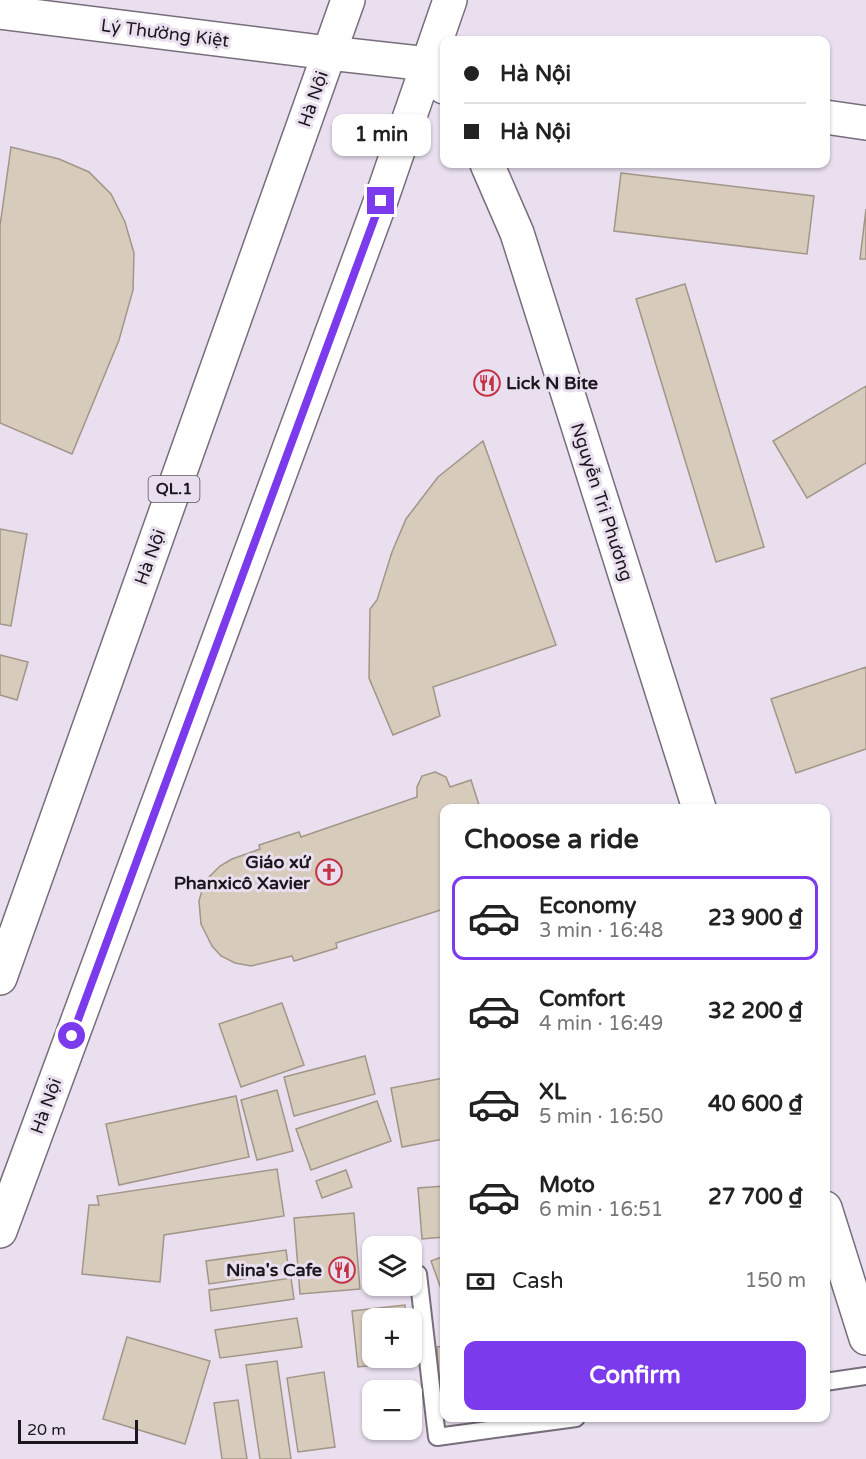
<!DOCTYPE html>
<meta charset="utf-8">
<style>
body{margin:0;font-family:"Varela Round",sans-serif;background:#f6f6f6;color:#222;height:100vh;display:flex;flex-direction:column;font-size:22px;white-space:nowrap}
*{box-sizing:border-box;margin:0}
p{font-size:20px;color:#767676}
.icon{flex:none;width:33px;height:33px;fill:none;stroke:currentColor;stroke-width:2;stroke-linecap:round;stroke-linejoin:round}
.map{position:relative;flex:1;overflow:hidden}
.side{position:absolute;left:440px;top:804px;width:390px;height:618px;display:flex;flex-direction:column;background:#fff;border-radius:12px;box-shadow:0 2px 4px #0004}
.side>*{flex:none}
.guide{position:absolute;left:440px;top:36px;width:390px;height:132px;border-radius:12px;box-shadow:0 2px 4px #0004;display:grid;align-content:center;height:132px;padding:0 24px;background:#fff}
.fabs{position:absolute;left:362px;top:1236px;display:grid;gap:12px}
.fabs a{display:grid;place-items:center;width:60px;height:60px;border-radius:12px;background:#fff;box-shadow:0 2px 4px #0004;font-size:30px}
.scale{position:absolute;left:18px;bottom:15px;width:120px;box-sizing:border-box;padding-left:6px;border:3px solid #1b171d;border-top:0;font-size:16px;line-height:21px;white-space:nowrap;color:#1b171d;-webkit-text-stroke:4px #e9dfef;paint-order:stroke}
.end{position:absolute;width:27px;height:27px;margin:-14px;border:8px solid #7c3aed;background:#fff;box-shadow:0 0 0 3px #fff}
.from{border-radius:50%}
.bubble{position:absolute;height:42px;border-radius:12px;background:#fff;box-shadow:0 2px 4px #0004;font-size:20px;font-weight:700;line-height:42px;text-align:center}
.guide b{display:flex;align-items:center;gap:21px;height:57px;font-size:22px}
.guide b+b{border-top:2px solid #e0e0e0}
.guide i{width:15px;height:15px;background:#222}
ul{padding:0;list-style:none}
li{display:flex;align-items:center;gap:18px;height:84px;margin:0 12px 9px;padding:0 12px;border:3px solid transparent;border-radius:12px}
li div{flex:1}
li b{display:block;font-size:22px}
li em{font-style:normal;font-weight:700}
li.current{border-color:#7c3aed}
li>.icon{width:54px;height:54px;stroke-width:1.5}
h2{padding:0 24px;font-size:27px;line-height:72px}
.pay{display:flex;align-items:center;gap:15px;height:66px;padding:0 24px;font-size:22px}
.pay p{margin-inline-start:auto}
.button{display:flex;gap:12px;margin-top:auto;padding:12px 24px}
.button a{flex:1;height:69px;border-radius:12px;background:#7c3aed;color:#fff;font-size:24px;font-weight:700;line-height:69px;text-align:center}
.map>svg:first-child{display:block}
.building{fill:#d7cbbc;stroke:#a19688;stroke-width:1.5}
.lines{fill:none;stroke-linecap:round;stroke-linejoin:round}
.service-casing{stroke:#776e7b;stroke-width:20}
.tertiary-casing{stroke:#776e7b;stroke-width:36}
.primary-casing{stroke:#776e7b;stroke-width:36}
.service{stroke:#fff;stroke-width:16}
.tertiary{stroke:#fff;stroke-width:33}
.primary{stroke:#fff;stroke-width:33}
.route{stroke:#7c3aed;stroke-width:8}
.labels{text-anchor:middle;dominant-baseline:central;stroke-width:6;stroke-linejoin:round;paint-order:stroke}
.shield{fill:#e9dfef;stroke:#59535c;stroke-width:1.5}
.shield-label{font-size:16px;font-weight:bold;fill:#1b171d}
.street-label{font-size:18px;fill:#1b171d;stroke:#e9dfef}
.poi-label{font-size:18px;font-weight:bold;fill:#1b171d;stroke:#e9dfef;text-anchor:end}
</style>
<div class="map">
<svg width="866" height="1459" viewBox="0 0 866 1459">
<rect width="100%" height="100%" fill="#e9dfef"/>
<path class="building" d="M 11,147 L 59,159 L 89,172 L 111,194 L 125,222 L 134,253 L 133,290 L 119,340 L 72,454 L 0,423 L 0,226 Z
M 621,173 L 814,196 L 807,254 L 614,231 Z
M 866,209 L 866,259 L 860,259 Z
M 685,284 L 764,547 L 716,562 L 636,299 Z
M 866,386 L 866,463 L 807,498 L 773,441 Z
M 483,441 L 556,645 L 433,687 L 440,716 L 393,735 L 369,678 L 370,609 L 377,600 L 392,552 L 406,519 L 438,477 Z
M 0,529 L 27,534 L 11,626 L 0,624 Z
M 0,655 L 28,662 L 17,700 L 0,695 Z
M 866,667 L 866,749 L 796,773 L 771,699 Z
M 435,772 L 446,777 L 450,787 L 471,780 L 480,808 L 444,808 L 444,909 L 336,943 L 337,948 L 294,961 L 292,956 L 251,966 L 235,963 L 221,956 L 212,946 L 201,924 L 199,901 L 203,887 L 209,877 L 220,866 L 232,859 L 260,849 L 259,845 L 299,832 L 301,837 L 417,797 L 417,787 L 422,776 Z
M 282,1003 L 304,1065 L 241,1087 L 219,1024 Z
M 365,1056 L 375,1094 L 294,1116 L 284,1077 Z
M 444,1078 L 444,1139 L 402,1147 L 391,1088 Z
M 277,1090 L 293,1151 L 257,1160 L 241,1100 Z
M 236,1096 L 249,1157 L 119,1185 L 106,1124 Z
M 377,1101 L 391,1141 L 311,1170 L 296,1129 Z
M 277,1169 L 284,1216 L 164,1235 L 160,1282 L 82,1274 L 89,1205 L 99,1205 L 97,1196 Z
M 346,1170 L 352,1187 L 322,1198 L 316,1181 Z
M 444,1186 L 444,1237 L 422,1239 L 418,1188 Z
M 354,1213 L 360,1289 L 300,1294 L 294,1218 Z
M 286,1250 L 289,1272 L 209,1284 L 206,1261 Z
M 444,1256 L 444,1297 L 431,1261 Z
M 291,1278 L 294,1299 L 211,1311 L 209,1290 Z
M 405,1305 L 406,1318 L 372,1318 L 372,1358 L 410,1358 L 410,1361 L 358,1367 L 352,1311 Z
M 297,1318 L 302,1347 L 220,1358 L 215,1330 Z
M 127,1337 L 210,1361 L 185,1444 L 103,1419 Z
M 444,1346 L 444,1415 L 440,1415 L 437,1347 Z
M 277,1361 L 291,1459 L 260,1459 L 246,1365 Z
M 324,1372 L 335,1447 L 298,1452 L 287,1378 Z
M 238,1400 L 247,1459 L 222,1459 L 214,1403 Z
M 492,1418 L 526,1418 L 493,1422 Z"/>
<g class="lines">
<g class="service-casing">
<path id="service" d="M 418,1274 L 437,1437 L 576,1418
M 825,1382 L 866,1376"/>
</g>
<g class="tertiary-casing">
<path id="tertiary" d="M 0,12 L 329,53
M 428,64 L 444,87
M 825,117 L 866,123
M 487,164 L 517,233 L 699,808
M 825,1208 L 866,1338"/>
</g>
<g class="primary-casing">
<path id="primary" d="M 329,53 L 428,64
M 0,978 L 348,0
M 0,1231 L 381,200 L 450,0"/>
</g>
<use href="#service" class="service"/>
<use href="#tertiary" class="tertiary"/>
<use href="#primary" class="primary"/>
</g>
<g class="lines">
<path class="route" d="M 72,1036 L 381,201"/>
</g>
<defs>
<g id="restaurant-ring" transform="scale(1.35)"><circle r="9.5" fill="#e9dfef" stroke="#c33345" stroke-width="1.5"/><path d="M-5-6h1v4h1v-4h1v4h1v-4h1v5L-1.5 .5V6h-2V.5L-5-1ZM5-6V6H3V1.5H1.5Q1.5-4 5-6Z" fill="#c33345"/></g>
<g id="church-ring" transform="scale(1.35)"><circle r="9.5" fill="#e9dfef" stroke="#c33345" stroke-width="1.5"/><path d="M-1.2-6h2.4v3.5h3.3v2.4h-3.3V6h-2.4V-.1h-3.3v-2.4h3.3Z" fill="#c33345"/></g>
</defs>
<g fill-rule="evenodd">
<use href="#restaurant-ring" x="487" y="383"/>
<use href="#church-ring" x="329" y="872"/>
<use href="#restaurant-ring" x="342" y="1270"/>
</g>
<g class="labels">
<rect class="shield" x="148.5" y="476" width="51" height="26" rx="4.5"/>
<g class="shield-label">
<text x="174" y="489">QL.1</text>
</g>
<g class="street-label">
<text transform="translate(165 33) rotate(7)">Lý Thường Kiệt</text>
<text transform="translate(313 99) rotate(-71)">Hà Nội</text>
<text transform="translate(602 502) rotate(72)">Nguyễn Tri Phương</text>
<text transform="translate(150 557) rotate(-70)">Hà Nội</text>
<text transform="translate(46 1106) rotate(-70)">Hà Nội</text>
</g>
<g class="poi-label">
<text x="506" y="383" text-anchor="start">Lick N Bite</text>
<text x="310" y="862">Giáo xứ<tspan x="310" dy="21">Phanxicô Xavier</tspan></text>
<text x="322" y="1270">Nina's Cafe</text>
</g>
</g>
</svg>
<div class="fabs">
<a><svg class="icon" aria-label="layers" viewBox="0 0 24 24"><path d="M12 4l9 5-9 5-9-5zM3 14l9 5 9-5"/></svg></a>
<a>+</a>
<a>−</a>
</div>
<div class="scale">20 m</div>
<i class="end from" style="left:72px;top:1036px"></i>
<i class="end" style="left:381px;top:201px"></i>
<div class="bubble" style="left:332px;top:114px;width:99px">1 min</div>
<div class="guide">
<b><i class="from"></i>Hà Nội</b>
<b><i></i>Hà Nội</b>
</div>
<section class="side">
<h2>Choose a ride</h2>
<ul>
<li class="current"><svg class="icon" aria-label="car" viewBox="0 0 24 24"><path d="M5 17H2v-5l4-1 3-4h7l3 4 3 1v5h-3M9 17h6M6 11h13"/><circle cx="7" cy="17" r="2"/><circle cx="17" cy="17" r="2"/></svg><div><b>Economy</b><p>3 min · 16:48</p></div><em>23 900 ₫</em></li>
<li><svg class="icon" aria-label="car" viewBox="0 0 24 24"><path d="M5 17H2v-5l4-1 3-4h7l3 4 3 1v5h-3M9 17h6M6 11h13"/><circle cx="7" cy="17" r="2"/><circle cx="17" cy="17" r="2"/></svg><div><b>Comfort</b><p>4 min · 16:49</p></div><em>32 200 ₫</em></li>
<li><svg class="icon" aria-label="car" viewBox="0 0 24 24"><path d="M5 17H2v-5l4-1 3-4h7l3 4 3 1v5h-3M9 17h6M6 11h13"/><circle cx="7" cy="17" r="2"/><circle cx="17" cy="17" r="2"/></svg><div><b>XL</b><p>5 min · 16:50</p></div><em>40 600 ₫</em></li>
<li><svg class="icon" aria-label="car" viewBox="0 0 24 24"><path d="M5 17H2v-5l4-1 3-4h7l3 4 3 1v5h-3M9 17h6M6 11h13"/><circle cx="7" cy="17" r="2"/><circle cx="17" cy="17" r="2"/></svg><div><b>Moto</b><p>6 min · 16:51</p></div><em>27 700 ₫</em></li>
</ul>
<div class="pay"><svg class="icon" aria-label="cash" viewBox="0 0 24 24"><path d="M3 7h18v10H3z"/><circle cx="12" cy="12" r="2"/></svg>Cash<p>150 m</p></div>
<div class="button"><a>Confirm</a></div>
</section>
</div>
